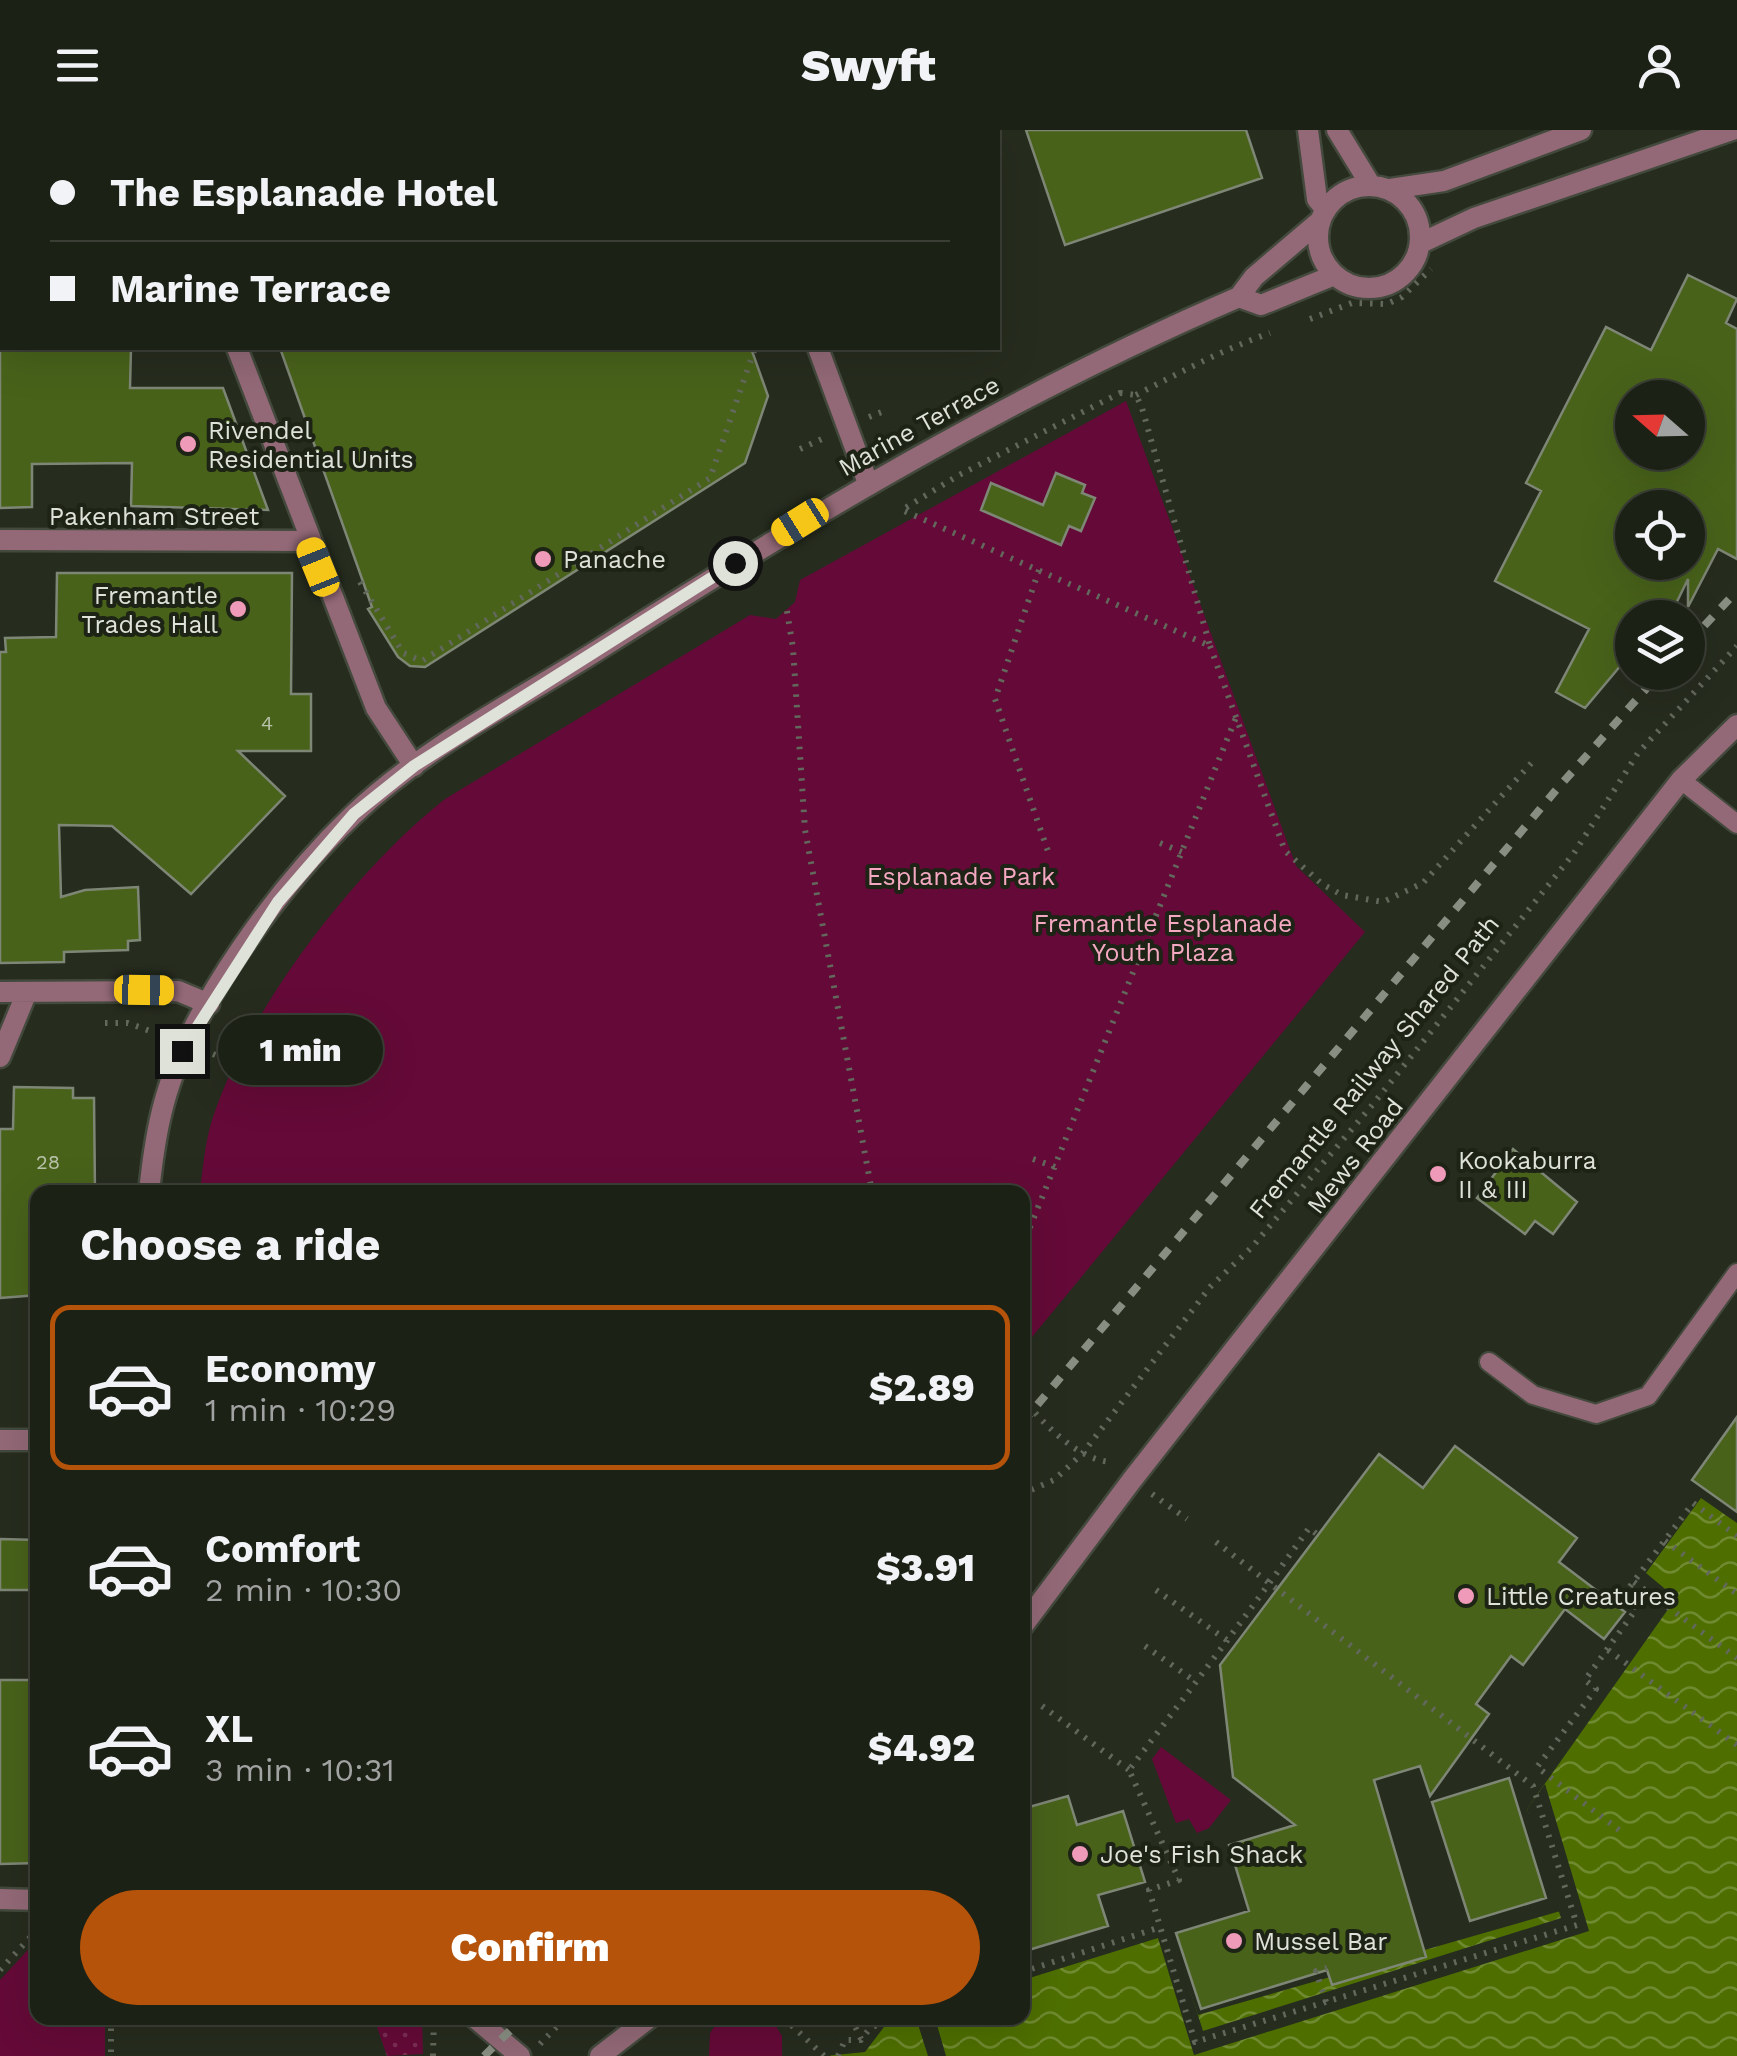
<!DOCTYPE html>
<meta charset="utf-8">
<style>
body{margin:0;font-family:"Work Sans",sans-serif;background:#292e23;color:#f1f3f6;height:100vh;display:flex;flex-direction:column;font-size:38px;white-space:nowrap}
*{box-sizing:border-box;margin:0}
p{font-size:32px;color:#a0a3a1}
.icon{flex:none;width:55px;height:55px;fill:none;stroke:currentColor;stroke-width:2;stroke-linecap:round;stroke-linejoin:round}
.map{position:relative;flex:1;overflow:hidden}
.panel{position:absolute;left:30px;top:1055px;width:1000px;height:840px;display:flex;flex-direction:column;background:#1c2116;border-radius:20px;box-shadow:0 10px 40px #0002,0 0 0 2px #3a3e35}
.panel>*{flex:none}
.guide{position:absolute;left:0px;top:0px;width:1000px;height:220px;box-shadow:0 10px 40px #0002,0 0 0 2px #3a3e35;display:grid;align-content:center;height:220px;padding:0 50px;background:#1c2116}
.needle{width:65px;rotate:290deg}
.tools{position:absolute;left:1615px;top:250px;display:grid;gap:20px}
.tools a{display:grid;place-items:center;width:90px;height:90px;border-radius:50%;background:#1c2116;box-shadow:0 10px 40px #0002,0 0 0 2px #3a3e35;font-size:50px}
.end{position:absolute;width:45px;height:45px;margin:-22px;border:12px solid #dee2d9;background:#111;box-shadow:0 0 0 5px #111}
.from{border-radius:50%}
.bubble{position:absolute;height:70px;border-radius:35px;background:#1c2116;box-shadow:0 10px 40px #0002,0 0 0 2px #3a3e35;font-size:32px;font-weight:800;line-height:70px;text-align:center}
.car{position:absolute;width:30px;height:60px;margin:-30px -15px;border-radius:12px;box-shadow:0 0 8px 2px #0007;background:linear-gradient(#f5c518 24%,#345 0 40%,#f5c518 0 76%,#345 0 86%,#f5c518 0)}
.guide b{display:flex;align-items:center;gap:35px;height:95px;font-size:38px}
.guide b+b{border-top:2px solid #3a3e35}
.guide i{width:25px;height:25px;background:#f1f3f6}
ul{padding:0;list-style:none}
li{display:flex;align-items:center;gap:30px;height:165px;margin:0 20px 15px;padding:0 30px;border:5px solid transparent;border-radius:20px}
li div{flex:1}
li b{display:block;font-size:38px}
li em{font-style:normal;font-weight:800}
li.active{border-color:#b45309}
li>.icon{width:90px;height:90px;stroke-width:1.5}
h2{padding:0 50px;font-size:45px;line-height:120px}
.action{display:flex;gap:20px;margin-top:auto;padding:20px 50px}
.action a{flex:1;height:115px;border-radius:60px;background:#b45309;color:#fff;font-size:40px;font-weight:800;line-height:115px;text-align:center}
header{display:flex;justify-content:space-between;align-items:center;height:130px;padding:0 50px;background:#1c2116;font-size:45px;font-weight:800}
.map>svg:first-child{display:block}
.green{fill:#650a38}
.garden{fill:url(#garden-dots)}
.water{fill:url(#water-waves)}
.pier{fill:#262c1e}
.building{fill:#48621a;stroke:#7e8675;stroke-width:2.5;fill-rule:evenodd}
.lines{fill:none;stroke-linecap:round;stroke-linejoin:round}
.service-casing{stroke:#43493c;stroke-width:22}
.minor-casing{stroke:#43493c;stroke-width:25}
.tertiary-casing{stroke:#43493c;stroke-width:25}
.path{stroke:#63685c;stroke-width:6;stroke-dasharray:2.5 8;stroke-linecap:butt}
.service{stroke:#936977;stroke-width:18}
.minor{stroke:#936977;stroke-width:20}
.tertiary{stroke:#936977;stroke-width:20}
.rail{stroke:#898e82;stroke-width:8;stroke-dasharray:12 12;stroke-linecap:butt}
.route{stroke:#dee2d9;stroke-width:12}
.poi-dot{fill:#ef9ab8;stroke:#1d2315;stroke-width:4}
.labels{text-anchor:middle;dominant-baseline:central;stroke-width:8;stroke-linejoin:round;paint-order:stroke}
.number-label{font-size:20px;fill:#b8c2a9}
.street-label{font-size:25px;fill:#dee2d9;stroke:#1d2315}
.poi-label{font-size:25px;fill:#dee2d9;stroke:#1d2315;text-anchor:start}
.park-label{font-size:25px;fill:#f4a8c2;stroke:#1d2315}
</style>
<header><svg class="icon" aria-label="menu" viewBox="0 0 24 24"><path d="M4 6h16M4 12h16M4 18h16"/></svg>Swyft<svg class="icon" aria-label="person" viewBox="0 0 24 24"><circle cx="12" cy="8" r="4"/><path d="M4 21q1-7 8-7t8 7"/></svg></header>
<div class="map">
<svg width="1737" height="1926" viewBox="0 0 1737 1926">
<defs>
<pattern id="garden-dots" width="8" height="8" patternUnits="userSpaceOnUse" patternTransform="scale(2.5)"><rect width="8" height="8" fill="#650a38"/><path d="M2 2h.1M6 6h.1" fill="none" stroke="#7b2d54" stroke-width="1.8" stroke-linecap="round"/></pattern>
<pattern id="water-waves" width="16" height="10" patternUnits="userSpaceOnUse" patternTransform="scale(2.5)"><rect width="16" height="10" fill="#4e6f00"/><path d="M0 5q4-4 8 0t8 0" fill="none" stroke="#6f8a31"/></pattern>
</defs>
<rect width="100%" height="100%" fill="#262c1e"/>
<path class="green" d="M 1126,271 L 1296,736 L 1365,802 L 1023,1218 L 1022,1062 L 200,1062 C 203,1037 205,1011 213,987 C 250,876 354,741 445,669 L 750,485 L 776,489 L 795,472 L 800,450 Z
M 1161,1617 L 1231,1670 L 1209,1698 L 1197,1703 L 1189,1689 L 1176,1693 L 1152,1629 Z
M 37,1810 L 38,1888 L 105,1888 L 105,1926 L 0,1926 L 0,1850 Z
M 720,1888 L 771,1888 L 782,1906 L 782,1926 L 709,1926 L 710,1903 Z"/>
<path class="garden" d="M 374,1888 L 422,1888 L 423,1924 L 387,1926 Z"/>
<path class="water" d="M 1701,1368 L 1737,1393 L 1737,1926 L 830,1926 L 862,1888 L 1022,1888 L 1023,1833 L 1166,1788 L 1198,1885 L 1564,1780 L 1527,1679 L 1676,1468 L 1646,1443 Z"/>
<path class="pier" d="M 1545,1654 L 1589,1801 L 1194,1925 L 1158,1808 L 1023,1850 L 1023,1829 L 1166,1784 L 1203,1901 L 1561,1788 L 1527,1679 Z
M 852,1888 L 903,1888 L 887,1893 L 865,1922 L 825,1926 L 841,1895 Z
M 916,1888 L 935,1888 L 946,1926 L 928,1926 Z"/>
<path class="building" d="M 1026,0 L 1246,0 L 1262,48 L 1065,115 Z
M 1688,145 L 1737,169 L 1726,193 L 1737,199 L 1737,429 L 1718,419 L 1688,477 L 1688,449 L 1669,488 L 1632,488 L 1632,522 L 1585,578 L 1556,562 L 1589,499 L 1495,451 L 1541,361 L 1526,353 L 1606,197 L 1651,220 ZM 1632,268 L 1688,268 L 1688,322 L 1632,322 ZM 1632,378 L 1688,378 L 1688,432 L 1632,432 Z
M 0,218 L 131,218 L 130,258 L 223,258 L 268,380 L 131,376 L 132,333 L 32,334 L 32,377 L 0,378 Z
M 280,218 L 751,218 L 768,266 L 745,333 L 425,537 L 410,536 L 398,527 L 368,479 L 372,477 Z
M 1056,343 L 1085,355 L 1082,363 L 1095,368 L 1081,401 L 1069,396 L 1061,415 L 981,380 L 991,353 L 1043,375 Z
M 57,443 L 292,443 L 291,564 L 311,564 L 311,621 L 238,621 L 285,666 L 191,764 L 112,696 L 59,695 L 61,767 L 85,760 L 138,757 L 140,810 L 128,811 L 128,820 L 64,822 L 64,832 L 0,833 L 0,522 L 6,522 L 5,508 L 56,507 Z
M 14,957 L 73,958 L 73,968 L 94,968 L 95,1062 L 38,1062 L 38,1165 L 0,1168 L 0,999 L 13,999 Z
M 1513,1019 L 1577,1072 L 1553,1104 L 1535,1091 L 1525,1104 L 1477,1068 Z
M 1737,1287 L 1737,1382 L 1692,1350 Z
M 1455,1316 L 1577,1408 L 1559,1432 L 1625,1482 L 1604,1509 L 1565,1479 L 1523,1535 L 1511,1526 L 1476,1574 L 1489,1584 L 1430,1666 L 1420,1636 L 1374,1650 L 1426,1827 L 1332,1855 L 1327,1840 L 1201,1879 L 1176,1803 L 1249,1781 L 1229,1715 L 1295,1695 L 1233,1647 L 1220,1535 L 1379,1324 L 1423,1358 Z
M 0,1409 L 38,1410 L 38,1460 L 0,1460 Z
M 0,1550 L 38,1550 L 38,1733 L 0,1734 Z
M 1509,1648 L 1546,1768 L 1470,1791 L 1432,1672 Z
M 1068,1666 L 1077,1695 L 1123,1681 L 1145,1752 L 1098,1765 L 1108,1796 L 1022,1822 L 1022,1679 Z"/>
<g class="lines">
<g class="service-casing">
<path id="service" d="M 1681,650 L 1737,694
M 1489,1232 L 1533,1265 L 1596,1284 L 1648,1266 L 1737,1143"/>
</g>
<g class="minor-casing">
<path id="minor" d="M 157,0 L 158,2
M 738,0 L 739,2
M 237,218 L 376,578 L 414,636
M 818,218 L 868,353
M 0,410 L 308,411
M 0,862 L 178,861 L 209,874
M 0,927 L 27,862
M 0,1310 L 38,1310
M 475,1888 L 520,1926
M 600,1926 L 649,1888"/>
</g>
<g class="tertiary-casing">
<path id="tertiary" d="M 1308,0 L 1317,69 L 1326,80
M 1337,0 L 1370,54
M1318 107a51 51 0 1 1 102 0a51 51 0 1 1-102 0Z
M 1390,59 L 1444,51 L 1581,0
M 1421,113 L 1474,88 L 1732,0
M 1239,167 L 1261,175 L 1332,146
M 149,1062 C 152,1033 156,1002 164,973 C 190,876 281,754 353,685 C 423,618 517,571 598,520 C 805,389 1013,264 1239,167 L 1254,147 L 1321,90
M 1022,1497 L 1132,1350 L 1681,650 L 1737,595
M 0,1769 L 38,1770"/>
</g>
<path class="path" d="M 1310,189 L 1352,173 L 1387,174 L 1402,167 L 1431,139
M 1120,263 L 1136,265 L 1142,278 L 1210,516 L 902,380 L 959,345 Z
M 1136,265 C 1181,242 1222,220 1270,203
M 869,287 L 884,281
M 800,319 L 826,307
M 1039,440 L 995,569 L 1050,727
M 360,452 L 403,523 L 422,531 L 710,348 L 755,218
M 787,481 L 793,518 L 805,700 L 872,1062
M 1210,516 L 1285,721 L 1322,754 L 1342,765 L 1383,772 L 1423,753 L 1535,629
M 1160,713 L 1182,722
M 105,893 L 128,893 L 161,905
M 213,924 L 229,931
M 1033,1029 L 1055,1037
M 1022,1117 L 1237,585
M 1022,1267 C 1042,1293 1079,1331 1112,1332
M 1022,1364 L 1054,1350 L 1083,1323 L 1210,1157 L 1252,1117 L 1374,973 L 1574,723 L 1638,623 L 1737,516
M 1152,1364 L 1187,1389
M 1665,1411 L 1737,1464
M 1216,1412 L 1533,1656 L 1577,1795 L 1195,1912 L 1149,1760 L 1179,1750 L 1129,1640 C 1190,1560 1251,1480 1309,1398 L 1318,1405
M 1634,1452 L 1737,1528
M 1156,1460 L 1228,1511
M 1145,1516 L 1196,1552
M 1608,1520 L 1737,1615
M 1042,1576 L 1129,1640
M 1619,1700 L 1537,1637 L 1596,1559 L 1585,1550 L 1637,1478 L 1622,1467 L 1693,1373 L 1737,1406
M 0,1840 L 38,1799
M 1022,1842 L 1161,1797
M 1326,1872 L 1316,1841 L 1327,1838
M 111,1888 L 111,1926
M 784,1888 L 824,1926
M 851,1888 L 861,1909
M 540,1914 L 565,1888
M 433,1926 L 434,1888
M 838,1926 L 845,1910 L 861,1910 L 870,1898 L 893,1888"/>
<use href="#service" class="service"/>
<use href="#minor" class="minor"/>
<use href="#tertiary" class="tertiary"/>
<path class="rail" d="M 1688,513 L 1737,461
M 1022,1293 L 1557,659 L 1661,542
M 484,1926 L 523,1888"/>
</g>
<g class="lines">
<path class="route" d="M 182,921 L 278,772 L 354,684 L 414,636 L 735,433"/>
</g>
<g class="poi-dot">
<circle cx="188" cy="314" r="10"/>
<circle cx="543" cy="429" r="10"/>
<circle cx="238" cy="479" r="10"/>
<circle cx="1438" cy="1044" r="10"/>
<circle cx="1466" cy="1466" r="10"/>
<circle cx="1080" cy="1724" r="10"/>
<circle cx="1234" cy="1811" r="10"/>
</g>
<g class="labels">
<g class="number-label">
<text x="267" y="593">4</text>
<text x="48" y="1032">28</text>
</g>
<g class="street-label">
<text transform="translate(919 296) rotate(-29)">Marine Terrace</text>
<text x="154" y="386">Pakenham Street</text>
<text transform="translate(1374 937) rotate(-51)">Fremantle Railway Shared Path</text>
<text transform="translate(1355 1026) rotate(-52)">Mews Road</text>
</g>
<g class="poi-label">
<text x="208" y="300">Rivendel<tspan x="208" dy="29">Residential Units</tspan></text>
<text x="563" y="429">Panache</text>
<text x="218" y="465" text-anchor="end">Fremantle<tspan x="218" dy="29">Trades Hall</tspan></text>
<text x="1458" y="1030">Kookaburra<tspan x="1458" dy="29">II &amp; III</tspan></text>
<text x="1486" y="1466">Little Creatures</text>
<text x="1100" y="1724">Joe's Fish Shack</text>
<text x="1254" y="1811">Mussel Bar</text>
</g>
<g class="park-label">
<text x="961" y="746">Esplanade Park</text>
<text x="1163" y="793">Fremantle Esplanade<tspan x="1163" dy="29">Youth Plaza</tspan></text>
</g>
</g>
</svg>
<div class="tools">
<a><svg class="needle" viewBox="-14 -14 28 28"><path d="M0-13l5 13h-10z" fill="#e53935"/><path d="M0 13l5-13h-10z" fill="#a0a3a1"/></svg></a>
<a><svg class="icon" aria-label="locate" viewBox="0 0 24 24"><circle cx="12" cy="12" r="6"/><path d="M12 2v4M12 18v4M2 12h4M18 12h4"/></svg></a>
<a><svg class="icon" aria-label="layers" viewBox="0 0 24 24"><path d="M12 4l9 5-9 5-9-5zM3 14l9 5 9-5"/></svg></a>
</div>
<i class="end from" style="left:735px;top:433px"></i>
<i class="end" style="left:182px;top:921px"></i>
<div class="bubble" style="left:218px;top:885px;width:165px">1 min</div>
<i class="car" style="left:800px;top:392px;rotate:238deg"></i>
<i class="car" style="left:318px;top:437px;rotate:338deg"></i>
<i class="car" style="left:144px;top:860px;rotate:91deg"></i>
<div class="guide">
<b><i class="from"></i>The Esplanade Hotel</b>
<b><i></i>Marine Terrace</b>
</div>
<section class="panel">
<h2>Choose a ride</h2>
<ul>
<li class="active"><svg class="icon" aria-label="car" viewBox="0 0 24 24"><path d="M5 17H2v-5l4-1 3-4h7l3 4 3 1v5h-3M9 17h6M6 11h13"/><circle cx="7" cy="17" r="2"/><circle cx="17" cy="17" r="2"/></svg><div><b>Economy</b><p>1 min · 10:29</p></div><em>$2.89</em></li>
<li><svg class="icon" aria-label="car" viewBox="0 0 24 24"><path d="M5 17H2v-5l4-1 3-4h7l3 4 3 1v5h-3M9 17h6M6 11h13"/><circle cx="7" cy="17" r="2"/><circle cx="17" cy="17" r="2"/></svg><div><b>Comfort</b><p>2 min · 10:30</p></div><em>$3.91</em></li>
<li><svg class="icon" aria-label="car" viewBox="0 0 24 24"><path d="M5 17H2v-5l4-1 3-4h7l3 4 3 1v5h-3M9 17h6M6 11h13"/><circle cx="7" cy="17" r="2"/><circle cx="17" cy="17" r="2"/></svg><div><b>XL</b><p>3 min · 10:31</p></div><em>$4.92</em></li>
</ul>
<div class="action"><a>Confirm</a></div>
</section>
</div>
